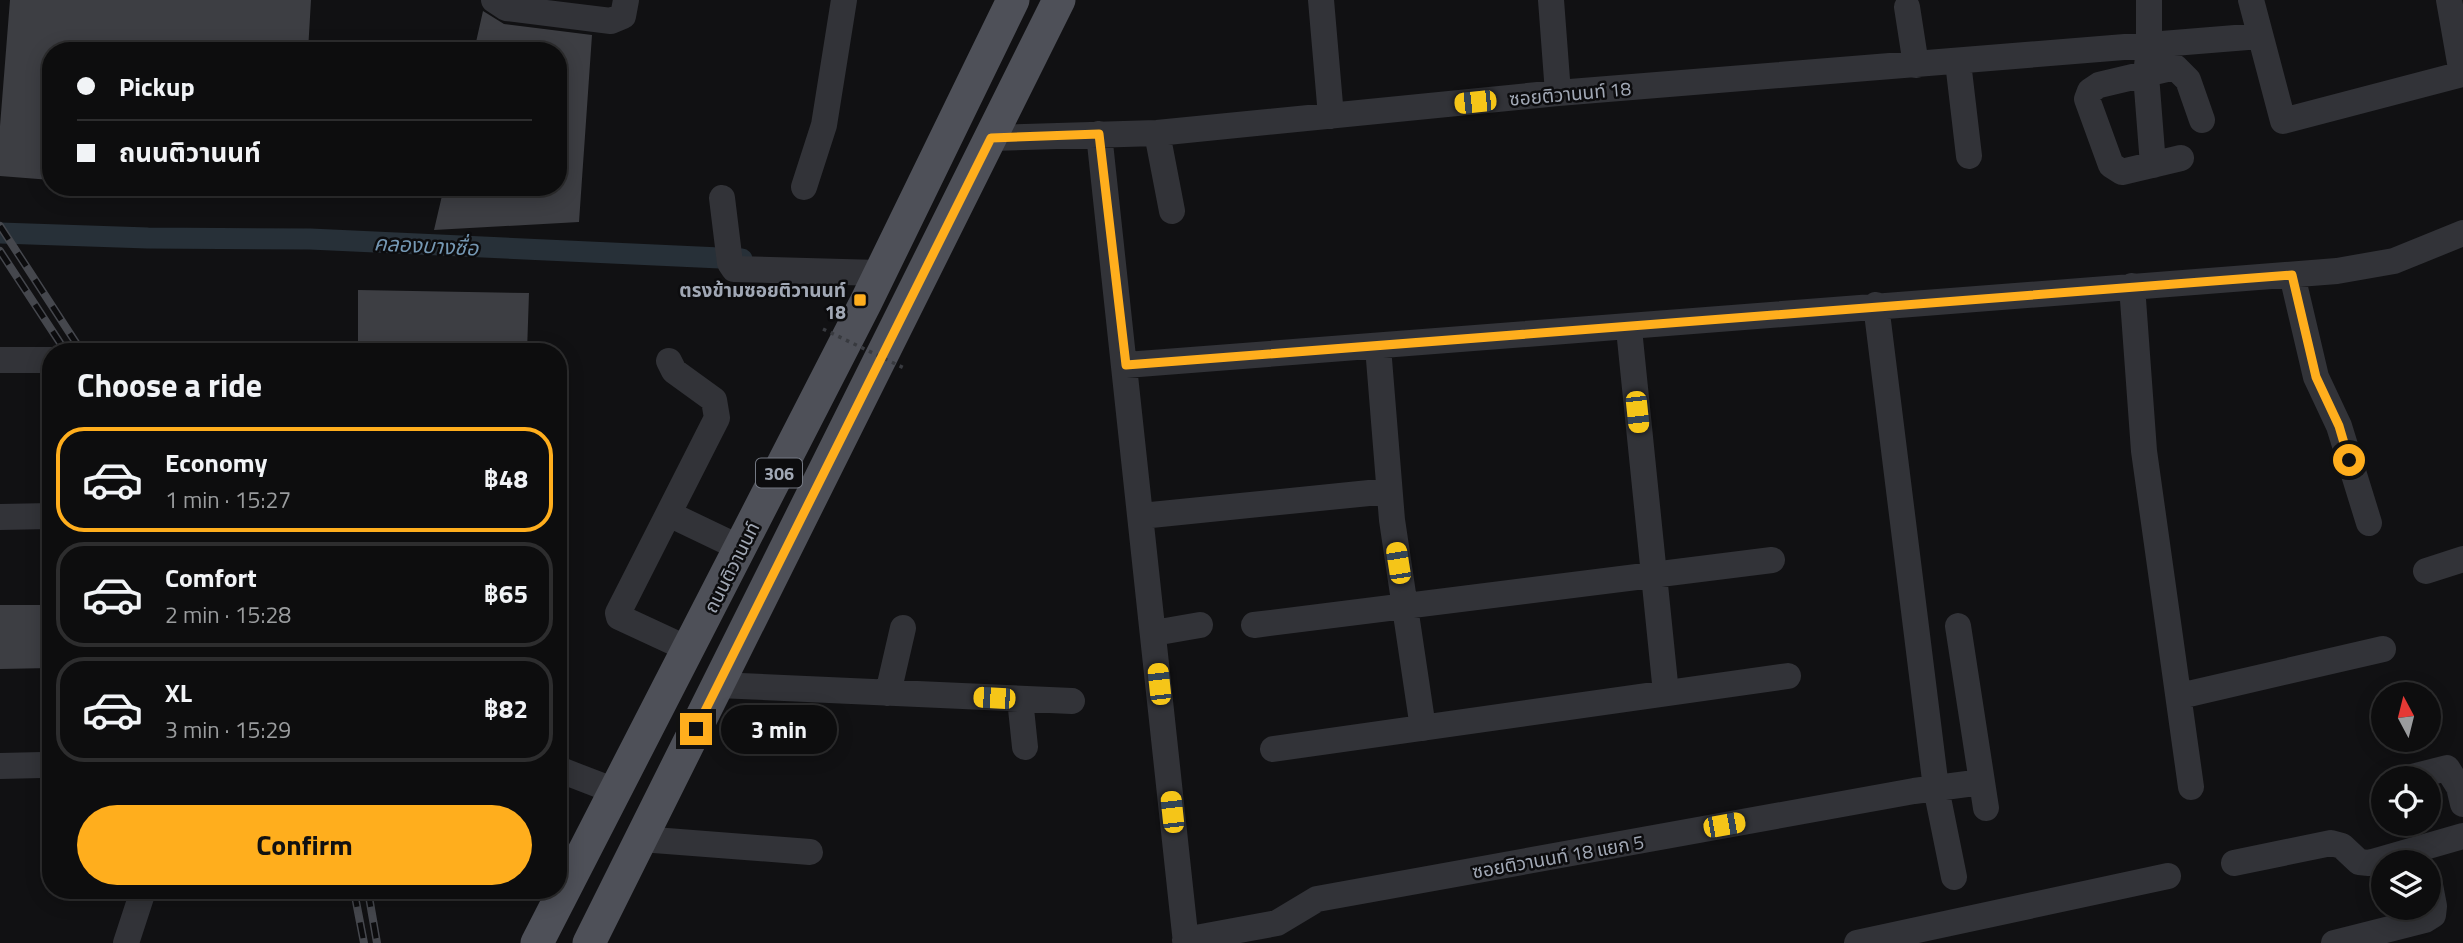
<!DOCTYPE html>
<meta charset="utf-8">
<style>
body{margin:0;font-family:"Titillium Web","Noto Sans Thai",sans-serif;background:#1b1b1c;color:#f1f3f6;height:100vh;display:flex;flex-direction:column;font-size:26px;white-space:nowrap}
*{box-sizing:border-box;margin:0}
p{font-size:23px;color:#9a9c9e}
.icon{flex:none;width:38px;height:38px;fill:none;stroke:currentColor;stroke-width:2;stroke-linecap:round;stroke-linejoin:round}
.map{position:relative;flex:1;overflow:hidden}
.details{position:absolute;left:42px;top:343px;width:525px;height:556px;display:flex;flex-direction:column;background:#0d0d0e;border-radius:28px;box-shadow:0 4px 18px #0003,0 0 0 2px #2d2d2e}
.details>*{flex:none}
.banner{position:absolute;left:42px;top:42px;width:525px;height:154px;border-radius:28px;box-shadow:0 4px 18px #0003,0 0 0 2px #2d2d2e;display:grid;align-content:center;height:154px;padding:0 35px;background:#0d0d0e}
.needle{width:46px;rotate:353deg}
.tools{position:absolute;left:2371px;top:682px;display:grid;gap:14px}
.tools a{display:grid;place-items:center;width:70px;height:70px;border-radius:50%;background:#0d0d0e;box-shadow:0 4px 18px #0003,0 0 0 2px #2d2d2e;font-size:35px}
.end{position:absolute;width:32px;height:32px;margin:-16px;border:9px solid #ffae1d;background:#111;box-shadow:0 0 0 4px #111}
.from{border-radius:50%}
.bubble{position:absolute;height:49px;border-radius:24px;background:#0d0d0e;box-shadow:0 4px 18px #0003,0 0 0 2px #2d2d2e;font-size:23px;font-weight:700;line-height:49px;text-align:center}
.car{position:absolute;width:21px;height:42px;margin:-21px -10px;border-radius:9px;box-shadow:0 0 5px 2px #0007;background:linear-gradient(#f5c518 24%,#345 0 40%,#f5c518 0 76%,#345 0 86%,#f5c518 0)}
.banner b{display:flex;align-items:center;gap:24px;height:66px;font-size:26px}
.banner b+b{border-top:2px solid #2d2d2e}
.banner i{width:18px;height:18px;background:#f1f3f6}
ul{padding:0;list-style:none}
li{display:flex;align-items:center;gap:21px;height:105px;margin:0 14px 10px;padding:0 21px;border:4px solid #2d2d2e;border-radius:28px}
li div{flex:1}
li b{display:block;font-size:26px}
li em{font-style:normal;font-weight:700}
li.on{border-color:#ffae1d}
li>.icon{width:63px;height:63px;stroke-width:1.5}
h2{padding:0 35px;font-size:32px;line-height:84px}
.action{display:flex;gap:14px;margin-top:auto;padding:14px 35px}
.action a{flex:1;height:80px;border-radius:42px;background:#ffae1d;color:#111;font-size:28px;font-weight:700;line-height:80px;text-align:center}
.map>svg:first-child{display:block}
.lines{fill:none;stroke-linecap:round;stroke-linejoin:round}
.canal{stroke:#273038;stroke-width:21}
.building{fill:#3d3e43}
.minor{stroke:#323338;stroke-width:26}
.major{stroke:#4e5058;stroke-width:33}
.rail-casing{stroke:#45474d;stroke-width:8}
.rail{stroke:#0c0c0e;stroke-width:5;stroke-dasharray:16;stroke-linecap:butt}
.path-bridge{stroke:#383a3f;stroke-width:3.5;stroke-dasharray:3.5 5;stroke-linecap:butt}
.route{stroke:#ffae1d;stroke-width:9}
.poi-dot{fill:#ffae1d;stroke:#0c0c0e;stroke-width:2.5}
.labels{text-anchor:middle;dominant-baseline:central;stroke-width:5;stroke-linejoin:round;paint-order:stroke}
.shield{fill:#0c0c0e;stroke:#747983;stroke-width:2}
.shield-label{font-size:18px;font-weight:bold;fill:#a1a8b5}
.street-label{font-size:19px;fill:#a1a8b5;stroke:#0c0c0e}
.poi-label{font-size:19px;font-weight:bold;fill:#a1a8b5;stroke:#0c0c0e;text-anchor:end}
.water-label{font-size:21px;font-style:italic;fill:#7598b4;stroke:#0c0c0e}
</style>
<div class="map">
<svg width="2463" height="943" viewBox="0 0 2463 943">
<rect width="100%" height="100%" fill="#111113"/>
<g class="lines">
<path class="canal" d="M 0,233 L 148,238 L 310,239 L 742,259"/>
</g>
<path class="building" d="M 10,0 L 311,0 L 308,51 L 51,51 L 51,180 L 0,176 L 0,126 Z
M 483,11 L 504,24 L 592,35 L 579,222 L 434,230 L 444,187 L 558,187 L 558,51 L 474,51 Z
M 358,290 L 529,293 L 527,352 L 358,352 Z
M 0,605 L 51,605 L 51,668 L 0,669 Z"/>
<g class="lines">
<path class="minor" d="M 494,0 L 506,8 L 611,21 L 623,16 L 626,0
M 1321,0 L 1331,116
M 1551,0 L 1558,93
M 2149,0 L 2149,48 L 2146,75 L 2153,165
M 2251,0 L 2283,121 L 2462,74 L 2449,0
M 1907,7 L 1916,65
M 1958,62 L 1969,156
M 1157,133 L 1172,211
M 1099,134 L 1186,943
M 991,138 L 1157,133 L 1558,93 L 2260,36
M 2181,158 L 2122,172 L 2111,165 L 2087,99 L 2090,91 L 2099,85 L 2175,67 L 2188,80 L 2202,120
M 804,187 L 824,125 L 844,0
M 722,198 L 730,263 L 734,269 L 879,273
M 2292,275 L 2316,377 L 2339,426 L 2369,523
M 2132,286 L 2144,451 L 2191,787
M 1876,305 L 1936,788 L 1954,877
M 1629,329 L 1666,693
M 1378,347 L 1392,520 L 1423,728
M 0,360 L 51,360
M 669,361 L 674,371 L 714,400 L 717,418 L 618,613 L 619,617 L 688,649
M 1126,365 L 2337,271 L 2394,261 L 2463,233
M 669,514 L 740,548
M 1141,516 L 1389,491
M 0,517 L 51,516
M 2426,571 L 2463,559
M 1254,625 L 1772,560
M 1958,626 L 1986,808
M 1154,633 L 1200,625
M 718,685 L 1072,701
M 888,693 L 903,628
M 2180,696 L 2383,649
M 1020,699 L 1025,747
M 1273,749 L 1788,676
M 0,766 L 42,765
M 558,769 L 615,791
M 2404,779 L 2447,768 L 2459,787 L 2463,804
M 641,839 L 810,852
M 2234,863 L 2331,843 L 2342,846 L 2359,862 L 2369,863 L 2463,836
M 1185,940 L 1277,923 L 1317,899 L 1914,791 L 1982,782
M 126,943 L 143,891
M 1857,943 L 2168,876
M 2334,943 L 2425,920 L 2433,915 L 2434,906 L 2429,880"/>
<path class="major" d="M 537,943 L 866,302 L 1013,0
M 589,943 L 1059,0"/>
<g class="rail-casing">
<path id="rail" d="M 0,226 L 82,352
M 0,251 L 66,352
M 354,891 L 364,943
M 368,891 L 377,943"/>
</g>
<use href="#rail" class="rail"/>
<path class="path-bridge" d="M 823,329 L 906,369"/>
</g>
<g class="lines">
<path class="route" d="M 696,729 L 991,138 L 1099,134 L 1126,365 L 2292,275 L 2316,377 L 2339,426 L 2349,460"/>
</g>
<rect class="poi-dot" x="853" y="293" width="14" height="14" rx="3.5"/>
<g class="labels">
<rect class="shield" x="756" y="458.5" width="46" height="29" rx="5"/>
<g class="shield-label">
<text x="779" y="473">306</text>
</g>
<g class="street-label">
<text transform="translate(1570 93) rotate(-5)">ซอยติวานนท์ 18</text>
<text transform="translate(731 567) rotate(-63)">ถนนติวานนท์</text>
<text transform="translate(1558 856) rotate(-10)">ซอยติวานนท์ 18 แยก 5</text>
</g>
<g class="poi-label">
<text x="846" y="289">ตรงข้ามซอยติวานนท์<tspan x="846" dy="22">18</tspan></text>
</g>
<g class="water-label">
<text transform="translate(426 245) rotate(3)">คลองบางซื่อ</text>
</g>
</g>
</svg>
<div class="tools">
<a><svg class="needle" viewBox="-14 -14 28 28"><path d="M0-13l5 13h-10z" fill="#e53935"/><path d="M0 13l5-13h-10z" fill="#9a9c9e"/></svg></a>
<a><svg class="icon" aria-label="locate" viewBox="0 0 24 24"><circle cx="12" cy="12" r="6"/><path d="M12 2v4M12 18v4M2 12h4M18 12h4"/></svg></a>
<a><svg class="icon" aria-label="layers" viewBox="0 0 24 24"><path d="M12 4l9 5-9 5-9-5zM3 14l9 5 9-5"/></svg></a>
</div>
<i class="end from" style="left:2349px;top:460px"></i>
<i class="end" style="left:696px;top:729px"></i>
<div class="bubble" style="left:721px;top:705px;width:116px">3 min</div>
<i class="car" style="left:1475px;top:102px;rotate:264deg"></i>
<i class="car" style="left:1637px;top:412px;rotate:174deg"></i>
<i class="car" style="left:1398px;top:563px;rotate:351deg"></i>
<i class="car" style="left:1159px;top:684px;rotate:354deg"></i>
<i class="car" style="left:994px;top:698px;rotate:273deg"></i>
<i class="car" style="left:1172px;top:812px;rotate:354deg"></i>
<i class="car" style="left:1724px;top:825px;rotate:80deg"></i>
<div class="banner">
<b><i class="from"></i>Pickup</b>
<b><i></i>ถนนติวานนท์</b>
</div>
<section class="details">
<h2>Choose a ride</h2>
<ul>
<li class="on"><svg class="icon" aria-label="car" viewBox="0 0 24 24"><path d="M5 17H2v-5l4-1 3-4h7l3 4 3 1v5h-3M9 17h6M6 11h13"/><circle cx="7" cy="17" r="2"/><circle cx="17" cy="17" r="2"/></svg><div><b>Economy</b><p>1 min · 15:27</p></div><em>฿48</em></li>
<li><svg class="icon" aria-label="car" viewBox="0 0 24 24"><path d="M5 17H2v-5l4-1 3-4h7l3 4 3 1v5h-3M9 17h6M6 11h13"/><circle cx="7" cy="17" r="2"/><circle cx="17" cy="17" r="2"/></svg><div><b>Comfort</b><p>2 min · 15:28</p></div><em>฿65</em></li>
<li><svg class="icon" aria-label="car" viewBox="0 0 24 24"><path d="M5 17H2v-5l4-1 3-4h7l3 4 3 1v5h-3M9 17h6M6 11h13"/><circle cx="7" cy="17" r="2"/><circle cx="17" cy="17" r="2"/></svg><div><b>XL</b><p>3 min · 15:29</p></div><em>฿82</em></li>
</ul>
<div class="action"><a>Confirm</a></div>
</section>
</div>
